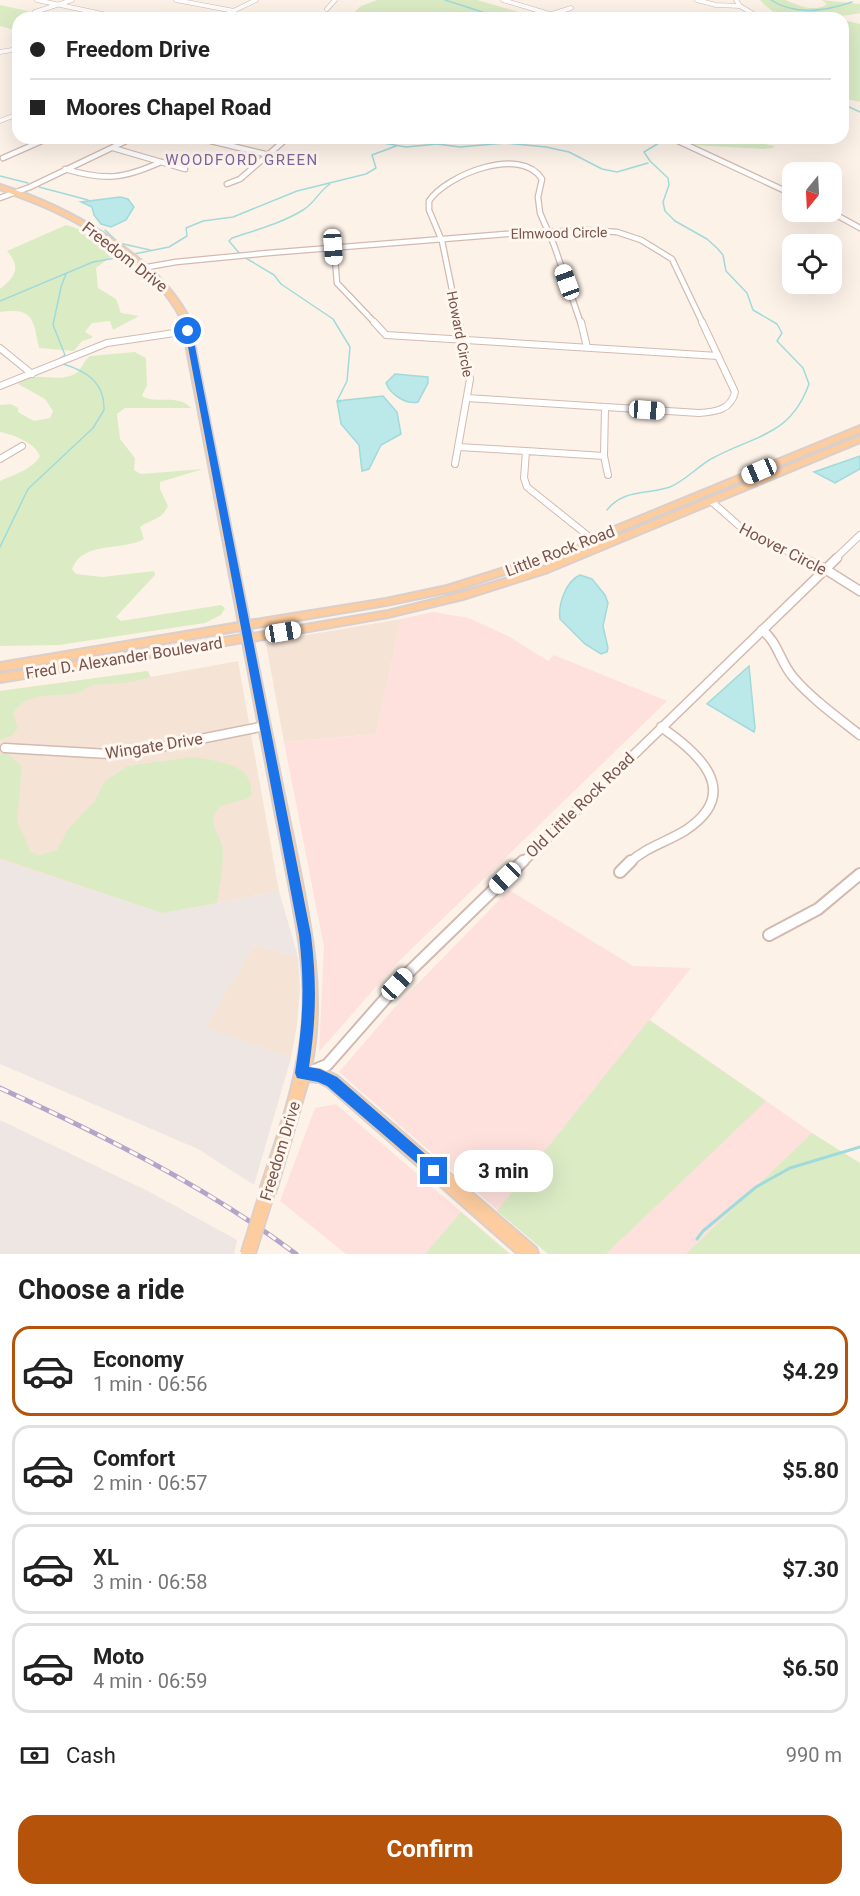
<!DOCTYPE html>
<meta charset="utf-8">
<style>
body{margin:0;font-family:Roboto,sans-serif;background:#f2f2f2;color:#222;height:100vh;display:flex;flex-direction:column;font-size:22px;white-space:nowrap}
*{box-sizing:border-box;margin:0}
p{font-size:20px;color:#767676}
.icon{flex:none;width:33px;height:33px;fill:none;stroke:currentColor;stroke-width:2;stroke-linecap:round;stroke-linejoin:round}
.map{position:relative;height:1254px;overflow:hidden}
.details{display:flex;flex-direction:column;background:#fff;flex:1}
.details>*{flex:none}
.top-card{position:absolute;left:12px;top:12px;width:837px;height:132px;border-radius:18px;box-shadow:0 6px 24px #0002;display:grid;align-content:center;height:132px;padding:0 18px;background:#fff}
.needle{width:39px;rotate:198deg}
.controls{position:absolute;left:782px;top:162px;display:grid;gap:12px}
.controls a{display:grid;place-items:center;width:60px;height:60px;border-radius:12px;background:#fff;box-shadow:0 6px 24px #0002;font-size:30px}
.end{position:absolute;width:27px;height:27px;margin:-14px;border:8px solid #1a73e8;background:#fff;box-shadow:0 0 0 3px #fff}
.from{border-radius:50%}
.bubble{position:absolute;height:42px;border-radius:18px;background:#fff;box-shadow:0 6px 24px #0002;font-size:20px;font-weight:700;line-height:42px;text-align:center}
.car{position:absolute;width:18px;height:36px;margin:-18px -9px;border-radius:8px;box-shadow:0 0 4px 2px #0007;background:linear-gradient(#fff 24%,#345 0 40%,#fff 0 76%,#345 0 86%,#fff 0)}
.top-card b{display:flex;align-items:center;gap:21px;height:57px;font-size:22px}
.top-card b+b{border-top:2px solid #e0e0e0}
.top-card i{width:15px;height:15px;background:#222}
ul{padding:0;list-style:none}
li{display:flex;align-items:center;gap:18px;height:90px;margin:0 12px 9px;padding:0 6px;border:3px solid #e0e0e0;border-radius:18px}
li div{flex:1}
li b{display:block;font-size:22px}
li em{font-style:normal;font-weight:700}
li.on{border-color:#b45309}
li>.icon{width:54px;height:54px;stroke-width:1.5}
h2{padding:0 18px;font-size:27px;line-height:72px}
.pay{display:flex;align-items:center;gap:15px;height:66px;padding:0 18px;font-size:22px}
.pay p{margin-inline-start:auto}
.action{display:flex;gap:12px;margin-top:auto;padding:12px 18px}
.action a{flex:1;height:69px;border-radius:18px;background:#b45309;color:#fff;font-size:24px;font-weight:700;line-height:69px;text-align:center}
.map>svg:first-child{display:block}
.residential{fill:#f5e3d6}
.commercial{fill:#fee1dc}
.industrial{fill:#eee6e2}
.green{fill:#dbecc5}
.water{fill:#bbe8e8;stroke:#a1dadb;stroke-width:1.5}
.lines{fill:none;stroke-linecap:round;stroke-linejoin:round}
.stream-far1{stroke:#a1dadb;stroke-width:1.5}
.stream{stroke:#a1dadb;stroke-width:3}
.minor-far4-casing{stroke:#d3bab0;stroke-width:5}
.minor-far3-casing{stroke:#d3bab0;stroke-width:7}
.minor-far2-casing{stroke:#d3bab0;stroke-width:8}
.minor-far1-casing{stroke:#d3bab0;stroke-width:11}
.minor-casing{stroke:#d3bab0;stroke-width:14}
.major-casing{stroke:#d9cfcc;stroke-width:4}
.minor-far4{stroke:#fff;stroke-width:4}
.minor-far3{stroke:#fff;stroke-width:4.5}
.minor-far2{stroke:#fff;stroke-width:6}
.minor-far1{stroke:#fff;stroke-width:8}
.minor{stroke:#fff;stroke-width:10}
.major{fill:#fdcc9f;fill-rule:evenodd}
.rail-casing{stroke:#b3a5c9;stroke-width:5}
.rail{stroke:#fff7f0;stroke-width:3;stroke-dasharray:9;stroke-linecap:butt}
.major-bridge-casing{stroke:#d9cfcc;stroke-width:17;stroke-linecap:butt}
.major-bridge{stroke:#fdcc9f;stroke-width:14}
.route{fill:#1a73e8}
.labels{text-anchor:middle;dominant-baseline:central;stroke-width:6;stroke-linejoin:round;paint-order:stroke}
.far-street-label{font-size:14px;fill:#79544a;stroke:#fff7f0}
.far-neighbourhood-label{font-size:15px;letter-spacing:1.5px;fill:#82679c;stroke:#fff7f0}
.street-label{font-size:16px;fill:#79544a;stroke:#fff7f0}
</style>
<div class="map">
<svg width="860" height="1254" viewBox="0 0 860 1254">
<rect width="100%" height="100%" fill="#fdf2e8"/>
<path class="residential" d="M 401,619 L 376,734 L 284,742 L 266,644 L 271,641 Z
M 238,661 L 279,891 L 162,913 L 0,860 L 0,691 L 148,671 L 151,677 Z
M 254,945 L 298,957 L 300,987 L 297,1025 L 291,1058 L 205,1028 Z"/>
<path class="commercial" d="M 433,612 L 469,618 L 510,637 L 548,661 L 554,655 L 667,701 L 395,965 L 319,1052 L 324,947 L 284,742 L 376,734 L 401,619 Z
M 509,890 L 633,966 L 691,968 L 650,1020 L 831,1146 L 860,1163 L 860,1254 L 548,1254 L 339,1072 L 395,1007 Z
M 336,1104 L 510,1254 L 346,1254 L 280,1201 L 315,1108 Z"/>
<path class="industrial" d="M 0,860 L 162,913 L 279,891 L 298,957 L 254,945 L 206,1027 L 291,1058 L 254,1185 L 198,1149 L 0,1064 Z
M 0,1120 L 148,1191 L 237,1240 L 234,1254 L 0,1254 Z"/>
<path class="green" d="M 377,0 L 477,0 L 539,18 L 348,18 L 361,6 Z
M 760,0 C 767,0 778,0 785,0 C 797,4 814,14 827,4 L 822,0 L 860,4 L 860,13 C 849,16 790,22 782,17 C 774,12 766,7 760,0 Z
M 0,5 L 41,14 L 47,18 L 18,18 L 18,31 L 0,26 Z
M 843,20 L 860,24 L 860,102 L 843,98 Z
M 677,138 L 747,138 L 749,141 L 774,146 L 773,148 L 764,149 L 693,145 Z
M 66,225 C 84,228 95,244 111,251 L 112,256 L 96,268 L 98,288 L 116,299 L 121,313 L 139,316 L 113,330 L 110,321 L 92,323 L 85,332 L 92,336 L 92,338 L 82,341 L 74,351 L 39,348 C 33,320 34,307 0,312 L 0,289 C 16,276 21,267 7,251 Z
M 135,352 L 146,358 L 147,385 L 142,396 C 158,405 177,393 191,408 L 125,408 L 117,414 L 120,439 L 135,458 L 134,470 L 141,474 L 203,469 L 160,482 L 160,489 L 168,506 C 162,520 151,519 140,527 L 144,539 C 121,552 83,540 72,569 L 76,574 L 102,577 L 154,571 L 155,575 L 116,617 L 121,621 L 221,605 L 225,608 L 221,615 L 205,623 L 59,645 L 0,646 L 0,481 C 13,475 33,469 40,456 C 34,442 14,435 0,432 L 0,405 L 11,404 L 18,408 L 18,412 L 34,421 L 50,418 L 53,411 L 45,399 L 18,384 C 34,370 52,382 70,376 C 82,373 82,362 90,356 Z
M 148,671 L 150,677 C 132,684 113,683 94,685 C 88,686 83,691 77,693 C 55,698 26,690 13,714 L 18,728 L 11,736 L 0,740 L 0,691 Z
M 0,753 L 7,753 L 22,766 L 17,821 L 31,852 L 40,855 L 57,850 L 69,828 L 94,802 L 105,781 L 128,766 L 192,757 L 212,760 L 234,766 L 245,773 L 251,784 L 251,796 C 241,804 226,800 217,810 C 207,820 219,834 222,845 C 225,864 219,885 217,903 L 162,913 L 0,858 Z
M 649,1020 L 766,1101 L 606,1254 L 548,1254 L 497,1211 Z
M 812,1133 L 860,1163 L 860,1254 L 686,1254 Z
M 461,1212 L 510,1254 L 425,1254 Z"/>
<path class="water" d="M 120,197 L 128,199 L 134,207 L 126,220 L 111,227 L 101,224 L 94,215 L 92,207 L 81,202 Z
M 395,374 L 428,377 L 428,383 L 418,402 C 406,405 390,394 386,383 Z
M 383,396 L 397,412 L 401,434 L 381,445 L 369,469 L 362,471 L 359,445 L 341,424 L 337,401 Z
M 860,456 L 860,469 L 835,483 L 814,472 Z
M 580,575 L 592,579 L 605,595 L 608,603 L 603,626 L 608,648 L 607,652 L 601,654 L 585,644 L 560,619 C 558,604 566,581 580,575 Z
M 749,666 L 755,728 L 754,732 L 707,704 Z"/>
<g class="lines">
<path class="stream-far1" d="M 445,0 L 501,18
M 771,0 C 795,16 826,11 852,2
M 807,18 L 814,12
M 843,104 L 860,112
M 354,138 L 406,147 L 437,144 L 460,147 L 505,143 L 546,147 L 569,152 L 602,169 L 617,172 L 648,163
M 0,176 L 28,183
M 39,187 L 88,200
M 105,230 L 119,243 L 150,250
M 134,254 L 169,247 L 187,236 L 186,228 L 203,221 L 233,217 L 297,191 L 366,174 L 376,168 L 372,155 L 396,146
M 240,254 L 229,241 L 232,238 C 256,230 282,223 303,210 C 315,203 318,192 330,184
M 244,257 L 274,275 L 281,284 L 333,319 L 350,347 L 347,381 L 337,401 L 340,402
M 0,301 L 93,262 L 121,257
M 59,359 L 65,355 L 53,325 L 61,287 L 66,274
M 607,510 C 623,489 647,495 670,487 C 685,481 697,467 711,459 C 754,435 790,437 809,384 L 803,368 L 777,341 L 782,333 L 777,324 L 753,310 L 747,293 L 726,271 L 723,255 L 717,248 L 707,239 L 675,221 L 665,211 L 663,202 L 669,185 L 668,178 L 650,161 L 644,152 L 659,143 L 691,138
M 0,547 L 28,489 L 93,428 L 104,410 C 105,383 87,371 63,364"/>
<path class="stream" d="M 697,1239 L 703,1231 L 756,1187 L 790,1168 L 860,1147"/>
<g class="minor-far4-casing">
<path id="minor-far4" d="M 37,0 L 121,18
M 176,0 L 234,11
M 503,0 L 563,18
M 697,0 L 716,5 L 740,6
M 736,0 L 740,6 L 760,18
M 327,9 L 335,0
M 35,12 L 72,0
M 552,14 L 571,8
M 219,18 L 256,0
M 0,52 L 18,49
M 0,121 L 18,114
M 199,138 L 212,142
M 671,138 L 679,142
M 40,142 L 49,138
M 125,142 L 129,140
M 284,142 L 286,138"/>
</g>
<g class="minor-far3-casing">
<path id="minor-far3" d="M 207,140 L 269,155
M 676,140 L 792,194
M 113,148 L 185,169
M 3,158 L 44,140
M 65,169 C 105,181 123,179 161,162
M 227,184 L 240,179 L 285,140
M 0,198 L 30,187 L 128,140
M 831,212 L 860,228
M 334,247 L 337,283 L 376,324
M 142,268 L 176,262 L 268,253 L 506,234 L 585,230 L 617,232 L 641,240 L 672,259 L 703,324
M 459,324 L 442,241 L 429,210 L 429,201 C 446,175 521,145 542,179 L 538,197 L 540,213 L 554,245 L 581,324"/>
</g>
<g class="minor-far2-casing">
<path id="minor-far2" d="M 374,322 L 386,335 L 718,356
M 581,322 L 587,347
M 0,348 L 32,374
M 0,386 L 107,343 L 188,331
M 467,398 L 699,413 C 715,412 731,410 735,392 L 702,322
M 458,447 L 526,451 L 524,478 L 527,487 L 592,539
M 526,451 L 604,456 L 605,407
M 604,456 L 608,475
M 0,459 L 22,446
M 455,464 L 470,379 L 459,322
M 711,501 L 745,531 L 804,559
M 835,559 L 860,535"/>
</g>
<g class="minor-far1-casing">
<path id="minor-far1" d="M 801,558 L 825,569 L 860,591
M 762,630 C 778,642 780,662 793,677 C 812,699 837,717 860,735
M 5,748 L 109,754 L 150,749 L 265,726
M 522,863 L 837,558
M 629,863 C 646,847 667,842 686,830 C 743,792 699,753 661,727"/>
</g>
<g class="minor-casing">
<path id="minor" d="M 620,872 L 631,861
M 769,935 L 818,909 L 860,874
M 312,1071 L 327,1065 L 407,974 L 523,861"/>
</g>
<g class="major-casing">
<path id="major" d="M 0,185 C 67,206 155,254 189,318 L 249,621 L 386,599 L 447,586 L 551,553 L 860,426 L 860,432 L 557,557 L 453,591 L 386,605 L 251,628 L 252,634 L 388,611 L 457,594 L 540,568 L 860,436 L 860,442 L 548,572 L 463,599 L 388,617 L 253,641 C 266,706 279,772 293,837 C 308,913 327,989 311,1067 L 320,1068 L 337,1076 L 536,1248 L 538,1254 L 518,1254 L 327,1086 L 319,1082 L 308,1081 L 277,1187 L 275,1193 L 269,1195 L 263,1193 L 261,1187 C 279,1132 299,1077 303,1020 C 307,963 293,907 283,853 C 270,783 256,713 243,642 L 0,682 L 0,674 L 242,635 L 241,630 L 0,671 L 0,663 L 239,623 L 181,318 C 158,273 101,233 56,212 C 38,203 19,197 0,189 Z"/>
</g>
<use href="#minor-far4" class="minor-far4"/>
<use href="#minor-far3" class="minor-far3"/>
<use href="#minor-far2" class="minor-far2"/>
<use href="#minor-far1" class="minor-far1"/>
<use href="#minor" class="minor"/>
<use href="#major" class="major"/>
<g class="rail-casing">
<path id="rail" d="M 0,1088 C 104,1136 204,1185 296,1254"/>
</g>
<use href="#rail" class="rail"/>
<g class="major-bridge-casing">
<path id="major-bridge" d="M 248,1254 L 269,1187"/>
</g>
<use href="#major-bridge" class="major-bridge"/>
</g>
<path class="route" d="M 188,329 L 192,331 L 311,935 C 317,983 316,1020 309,1067 L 320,1069 L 337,1077 L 439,1166 L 441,1171 L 439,1176 L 434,1178 L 327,1086 L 318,1082 L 297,1078 L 295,1073 C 303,1022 305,986 299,935 L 185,331 Z"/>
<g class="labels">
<g class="far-street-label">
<text transform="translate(559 233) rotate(-1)">Elmwood Circle</text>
<text transform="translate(460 334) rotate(79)">Howard Circle</text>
</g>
<g class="far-neighbourhood-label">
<text x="242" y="160">WOODFORD GREEN</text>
</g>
<g class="street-label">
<text transform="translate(125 257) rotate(38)">Freedom Drive</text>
<text transform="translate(783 549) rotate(27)">Hoover Circle</text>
<text transform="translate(560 551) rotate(-21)">Little Rock Road</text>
<text transform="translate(124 658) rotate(-9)">Fred D. Alexander Boulevard</text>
<text transform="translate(154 746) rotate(-9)">Wingate Drive</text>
<text transform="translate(580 805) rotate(-44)">Old Little Rock Road</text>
<text transform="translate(280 1151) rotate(-73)">Freedom Drive</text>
</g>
</g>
</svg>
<div class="controls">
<a><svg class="needle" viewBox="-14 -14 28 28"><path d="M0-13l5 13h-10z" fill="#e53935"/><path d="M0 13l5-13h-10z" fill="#767676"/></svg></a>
<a><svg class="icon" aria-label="locate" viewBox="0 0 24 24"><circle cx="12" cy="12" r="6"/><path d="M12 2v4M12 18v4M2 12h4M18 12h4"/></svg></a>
</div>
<i class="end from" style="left:188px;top:331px"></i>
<i class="end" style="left:434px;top:1171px"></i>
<div class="bubble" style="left:454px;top:1150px;width:99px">3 min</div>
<i class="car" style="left:333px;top:247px;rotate:176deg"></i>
<i class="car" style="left:567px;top:282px;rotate:340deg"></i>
<i class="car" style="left:647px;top:410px;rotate:94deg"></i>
<i class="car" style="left:759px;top:471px;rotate:247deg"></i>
<i class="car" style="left:283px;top:632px;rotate:81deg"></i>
<i class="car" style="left:505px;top:878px;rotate:226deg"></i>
<i class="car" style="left:397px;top:984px;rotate:43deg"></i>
<div class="top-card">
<b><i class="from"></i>Freedom Drive</b>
<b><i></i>Moores Chapel Road</b>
</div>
</div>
<section class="details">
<h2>Choose a ride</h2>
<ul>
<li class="on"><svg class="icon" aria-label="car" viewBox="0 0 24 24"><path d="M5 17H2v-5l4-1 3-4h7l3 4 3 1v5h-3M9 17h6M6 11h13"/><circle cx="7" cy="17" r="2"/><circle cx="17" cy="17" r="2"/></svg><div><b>Economy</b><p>1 min · 06:56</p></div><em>$4.29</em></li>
<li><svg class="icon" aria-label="car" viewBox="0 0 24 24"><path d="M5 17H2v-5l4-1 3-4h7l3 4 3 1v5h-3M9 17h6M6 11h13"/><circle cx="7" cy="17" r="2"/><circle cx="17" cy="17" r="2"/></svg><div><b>Comfort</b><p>2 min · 06:57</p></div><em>$5.80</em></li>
<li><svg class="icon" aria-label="car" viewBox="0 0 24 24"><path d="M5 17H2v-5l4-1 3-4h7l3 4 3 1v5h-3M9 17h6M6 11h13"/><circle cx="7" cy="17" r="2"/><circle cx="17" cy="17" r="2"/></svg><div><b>XL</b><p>3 min · 06:58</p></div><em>$7.30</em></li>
<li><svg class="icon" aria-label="car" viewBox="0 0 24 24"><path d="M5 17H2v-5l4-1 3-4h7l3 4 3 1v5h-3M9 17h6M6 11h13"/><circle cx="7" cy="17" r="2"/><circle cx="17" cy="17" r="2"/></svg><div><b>Moto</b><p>4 min · 06:59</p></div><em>$6.50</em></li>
</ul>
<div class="pay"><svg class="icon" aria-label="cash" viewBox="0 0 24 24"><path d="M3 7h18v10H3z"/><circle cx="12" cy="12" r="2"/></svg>Cash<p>990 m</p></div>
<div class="action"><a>Confirm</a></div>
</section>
